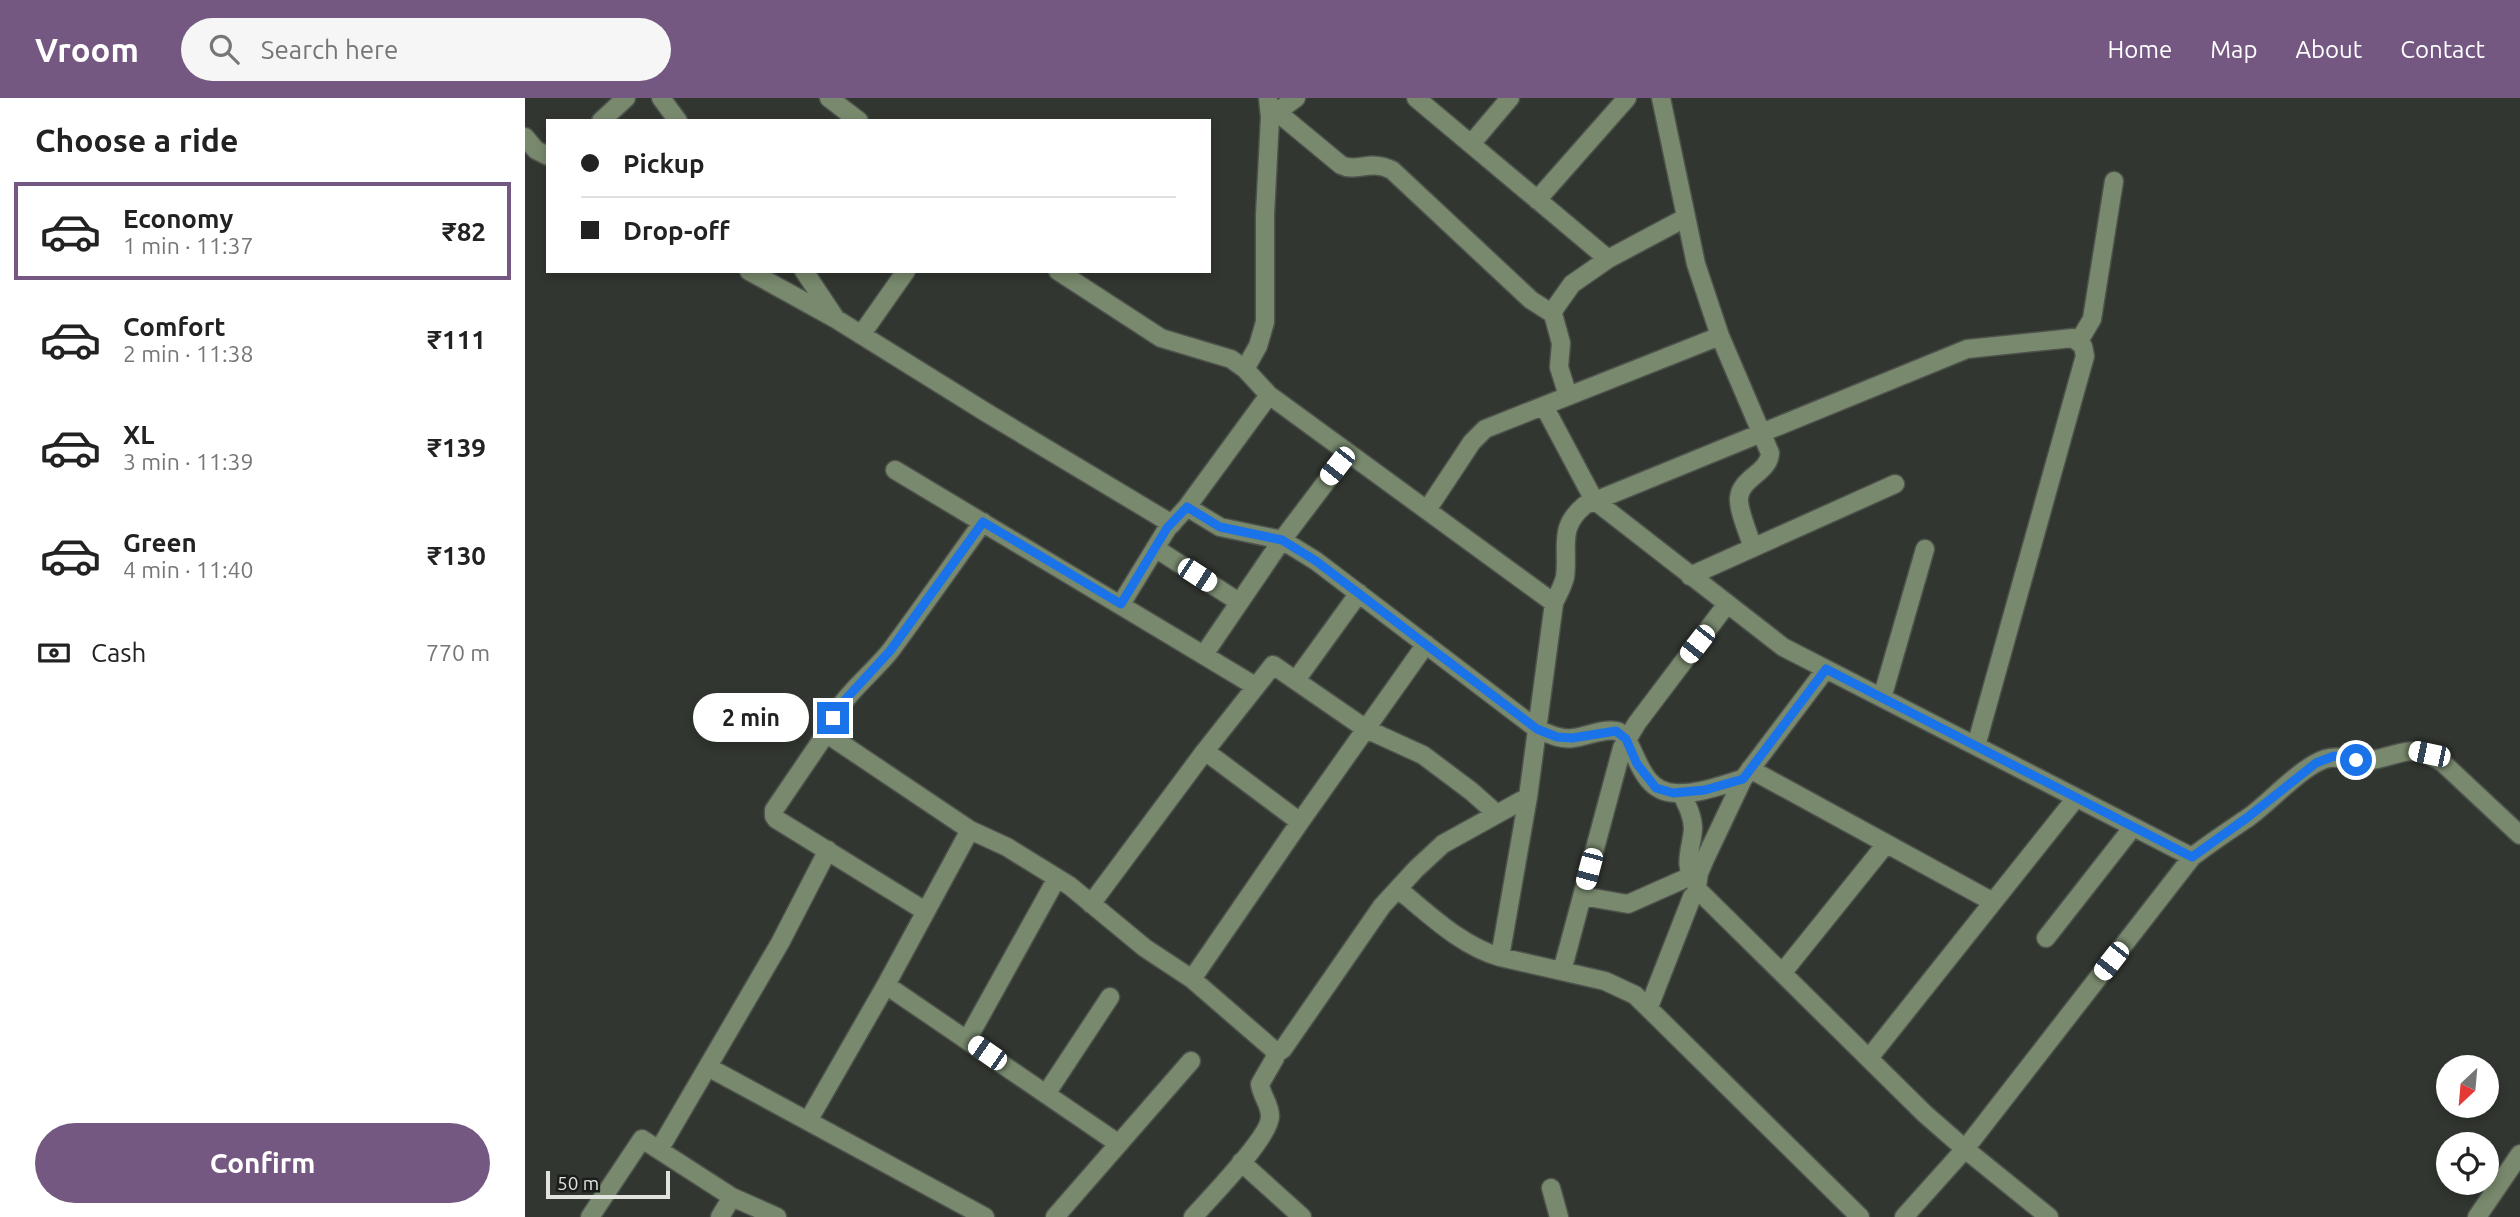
<!DOCTYPE html>
<meta charset="utf-8">
<style>
body{margin:0;font-family:Ubuntu,sans-serif;background:#f6f6f6;color:#222;height:100vh;display:flex;flex-direction:column;font-size:26px;white-space:nowrap}
*{box-sizing:border-box;margin:0}
p{font-size:23px;color:#767676}
.icon{flex:none;width:38px;height:38px;fill:none;stroke:currentColor;stroke-width:2;stroke-linecap:round;stroke-linejoin:round}
.map{position:relative;flex:1;overflow:hidden}
.details{display:flex;flex-direction:column;background:#fff;width:525px}
.details>*{flex:none}
.top-card{position:absolute;left:21px;top:21px;width:665px;height:154px;border-radius:0px;box-shadow:0 4px 10px #0003;display:grid;align-content:center;height:154px;padding:0 35px;background:#fff}
.needle{width:46px;rotate:206deg}
.buttons{position:absolute;left:1911px;top:957px;display:grid;gap:14px}
.buttons a{display:grid;place-items:center;width:63px;height:63px;border-radius:50%;background:#fff;box-shadow:0 4px 10px #0003;font-size:35px}
.scale{position:absolute;left:21px;bottom:18px;width:124px;box-sizing:border-box;padding-left:7px;border:4px solid #e1e3df;border-top:0;font-size:19px;line-height:24px;white-space:nowrap;color:#e1e3df;-webkit-text-stroke:5px #1b1d1a;paint-order:stroke}
.end{position:absolute;width:32px;height:32px;margin:-16px;border:9px solid #1a73e8;background:#fff;box-shadow:0 0 0 4px #fff}
.from{border-radius:50%}
.bubble{position:absolute;height:49px;border-radius:24px;background:#fff;box-shadow:0 4px 10px #0003;font-size:23px;font-weight:600;line-height:49px;text-align:center}
.car{position:absolute;width:21px;height:42px;margin:-21px -10px;border-radius:9px;box-shadow:0 0 5px 2px #0007;background:linear-gradient(#fff 24%,#345 0 40%,#fff 0 76%,#345 0 86%,#fff 0)}
.top-card b{display:flex;align-items:center;gap:24px;height:66px;font-size:26px}
.top-card b+b{border-top:2px solid #e0e0e0}
.top-card i{width:18px;height:18px;background:#222}
ul{padding:0;list-style:none}
li{display:flex;align-items:center;gap:21px;height:98px;margin:0 14px 10px;padding:0 21px;border:4px solid transparent;border-radius:0px}
li div{flex:1}
li b{display:block;font-size:26px}
li em{font-style:normal;font-weight:600}
li.current{border-color:#745882}
li>.icon{width:63px;height:63px;stroke-width:1.5}
h2{padding:0 35px;font-size:32px;line-height:84px}
.pay{display:flex;align-items:center;gap:18px;height:77px;padding:0 35px;font-size:26px}
.pay p{margin-inline-start:auto}
.action{display:flex;gap:14px;margin-top:auto;padding:14px 35px}
.action a{flex:1;height:80px;border-radius:42px;background:#745882;color:#fff;font-size:28px;font-weight:600;line-height:80px;text-align:center}
header{display:flex;align-items:center;gap:42px;box-sizing:border-box;height:98px;padding:0 35px;background:#745882;color:#fff}
header strong{font-size:33px}
nav{display:flex;gap:38px;margin-inline-start:auto;font-size:24px}
.search{width:490px;height:63px;background:#f6f6f6;display:flex;align-items:center;gap:18px;box-sizing:border-box;padding:0 24px;border-radius:38px;color:#767676;font-size:26px}
main{display:flex;flex:1;min-height:0}
.map>svg:first-child{display:block}
.lines{fill:none;stroke-linecap:round;stroke-linejoin:round}
.minor-casing{stroke:#4e524c;stroke-width:21}
.minor{stroke:#78896d;stroke-width:18}
.route{stroke:#1a73e8;stroke-width:9}
</style>
<header>
<strong>Vroom</strong>
<div class="search"><svg class="icon" aria-label="search" viewBox="0 0 24 24"><circle cx="10" cy="10" r="6"/><path d="M15 15l6 6"/></svg>Search here</div>
<nav><a>Home</a><a>Map</a><a>About</a><a>Contact</a></nav>
</header>
<main>
<section class="details">
<h2>Choose a ride</h2>
<ul>
<li class="current"><svg class="icon" aria-label="car" viewBox="0 0 24 24"><path d="M5 17H2v-5l4-1 3-4h7l3 4 3 1v5h-3M9 17h6M6 11h13"/><circle cx="7" cy="17" r="2"/><circle cx="17" cy="17" r="2"/></svg><div><b>Economy</b><p>1 min · 11:37</p></div><em>₹82</em></li>
<li><svg class="icon" aria-label="car" viewBox="0 0 24 24"><path d="M5 17H2v-5l4-1 3-4h7l3 4 3 1v5h-3M9 17h6M6 11h13"/><circle cx="7" cy="17" r="2"/><circle cx="17" cy="17" r="2"/></svg><div><b>Comfort</b><p>2 min · 11:38</p></div><em>₹111</em></li>
<li><svg class="icon" aria-label="car" viewBox="0 0 24 24"><path d="M5 17H2v-5l4-1 3-4h7l3 4 3 1v5h-3M9 17h6M6 11h13"/><circle cx="7" cy="17" r="2"/><circle cx="17" cy="17" r="2"/></svg><div><b>XL</b><p>3 min · 11:39</p></div><em>₹139</em></li>
<li><svg class="icon" aria-label="car" viewBox="0 0 24 24"><path d="M5 17H2v-5l4-1 3-4h7l3 4 3 1v5h-3M9 17h6M6 11h13"/><circle cx="7" cy="17" r="2"/><circle cx="17" cy="17" r="2"/></svg><div><b>Green</b><p>4 min · 11:40</p></div><em>₹130</em></li>
</ul>
<div class="pay"><svg class="icon" aria-label="cash" viewBox="0 0 24 24"><path d="M3 7h18v10H3z"/><circle cx="12" cy="12" r="2"/></svg>Cash<p>770 m</p></div>
<div class="action"><a>Confirm</a></div>
</section>
<div class="map">
<svg width="1995" height="1119" viewBox="0 0 1995 1119">
<rect width="100%" height="100%" fill="#323630"/>
<g class="lines">
<g class="minor-casing">
<path id="minor" d="M 136,0 L 153,23
M 304,0 L 334,23
M 891,0 L 1083,161 L 1160,120
M 1136,0 L 1171,166 L 1195,238 L 1245,355 C 1244,375 1216,379 1214,400 C 1213,412 1224,437 1228,450
M 752,14 L 816,67 C 832,75 844,61 867,72 L 1006,202 L 1028,216
M 745,19 L 771,0
M 76,23 L 101,0
M 0,39 L 11,52 L 23,58
M 946,46 L 985,0
M 1012,102 L 1102,0
M 224,173 L 311,221 L 462,315 L 647,426
M 279,173 L 309,218
M 533,173 L 636,240 L 706,261 L 720,271 L 744,297 L 1029,505 L 1003,699 L 975,859 L 1080,883 L 1110,897 L 1335,1119
M 336,237 L 381,173
M 1554,243 L 1567,221 L 1589,83
M 720,271 L 733,248 L 740,224 L 740,117 L 745,19 L 743,0
M 1043,298 L 1034,269 L 1036,245 L 1028,216 L 1030,210 L 1047,186 L 1083,161
M 1019,308 L 1069,402 L 1258,549 L 1667,759 L 1440,1051 L 1524,1119
M 370,372 L 730,588
M 662,409 L 695,429 L 757,442 L 791,463 L 1012,631 C 1024,636 1036,642 1048,640 C 1061,639 1078,630 1091,633 C 1111,636 1110,694 1150,695 C 1172,697 1196,687 1218,681
M 902,412 L 947,344 L 960,331 L 1195,238
M 630,450 L 714,504
M 1165,478 L 1370,386
M 1029,505 C 1033,496 1038,488 1040,479 C 1044,449 1032,430 1060,407 L 1442,251 L 1548,240 L 1558,248 L 1560,258 L 1451,648
M 596,506 L 642,431 L 662,409 L 744,297
M 680,555 L 757,442 L 823,355
M 771,582 L 834,495
M 1357,600 L 1400,451
M 301,638 C 310,602 344,580 366,552 C 397,510 427,467 458,424
M 680,653 L 748,567 L 841,631 L 898,657 L 946,693 L 972,716
M 1225,671 L 1468,804
M 1156,695 C 1162,707 1168,718 1168,731 C 1167,749 1156,770 1172,784
M 1667,759 C 1685,745 1705,732 1724,719 C 1745,704 1776,669 1800,661 C 1815,656 1831,665 1847,662 C 1880,656 1885,644 1918,665 L 1995,737
M 873,791 C 904,816 936,848 975,859
M 1171,795 L 1174,775 L 1180,761 L 1218,681 L 1301,571
M 1057,798 L 1103,806 L 1166,778
M 566,806 L 680,653 L 775,724
M 400,813 L 251,721 L 249,718 L 249,712 L 298,640 L 301,638 L 308,640 L 445,732 L 482,749 L 545,788 L 620,850 L 667,881 L 749,952 L 750,960 L 735,986 C 736,997 745,1006 745,1018 C 746,1038 684,1101 668,1119
M 1521,840 L 1608,729
M 1037,873 L 1097,650 L 1112,625 L 1202,506
M 1258,874 L 1361,746
M 667,881 L 775,724 L 901,546
M 361,887 L 594,1046
M 1124,909 L 1167,799 L 1171,795 L 1176,795 L 1400,1016 L 1440,1051 L 1379,1119
M 442,942 L 532,780
M 751,956 L 758,951 L 857,808 L 891,771 L 918,746 L 1003,699
M 1344,960 L 1551,700
M 183,969 L 460,1119
M 521,996 L 585,899
M 283,1023 L 361,887 L 445,732
M 134,1052 L 255,845 L 303,752
M 716,1064 L 777,1119
M 1026,1090 L 1034,1119
M 65,1119 L 117,1041 L 207,1099 L 252,1119
M 195,1119 L 207,1099
M 530,1119 L 666,963
M 1952,1119 L 1995,1056"/>
</g>
<use href="#minor" class="minor"/>
</g>
<g class="lines">
<path class="route" d="M 308,620 L 318,604 L 365,553 L 458,424 L 596,506 L 642,430 L 662,409 L 695,429 L 757,442 L 791,463 L 1012,631 L 1032,639 L 1047,640 L 1091,633 L 1101,641 L 1112,666 L 1131,690 L 1148,695 L 1180,692 L 1218,681 L 1301,571 L 1667,759 L 1723,719 L 1791,665 L 1809,658 L 1831,662"/>
</g>
</svg>
<div class="buttons">
<a><svg class="needle" viewBox="-14 -14 28 28"><path d="M0-13l5 13h-10z" fill="#e53935"/><path d="M0 13l5-13h-10z" fill="#767676"/></svg></a>
<a><svg class="icon" aria-label="locate" viewBox="0 0 24 24"><circle cx="12" cy="12" r="6"/><path d="M12 2v4M12 18v4M2 12h4M18 12h4"/></svg></a>
</div>
<div class="scale">50 m</div>
<i class="end from" style="left:1831px;top:662px"></i>
<i class="end" style="left:308px;top:620px"></i>
<div class="bubble" style="left:168px;top:595px;width:116px">2 min</div>
<i class="car" style="left:812px;top:368px;rotate:218deg"></i>
<i class="car" style="left:672px;top:477px;rotate:123deg"></i>
<i class="car" style="left:1172px;top:546px;rotate:218deg"></i>
<i class="car" style="left:1904px;top:656px;rotate:282deg"></i>
<i class="car" style="left:1064px;top:771px;rotate:195deg"></i>
<i class="car" style="left:1586px;top:863px;rotate:218deg"></i>
<i class="car" style="left:462px;top:955px;rotate:305deg"></i>
<div class="top-card">
<b><i class="from"></i>Pickup</b>
<b><i></i>Drop-off</b>
</div>
</div>
</main>
